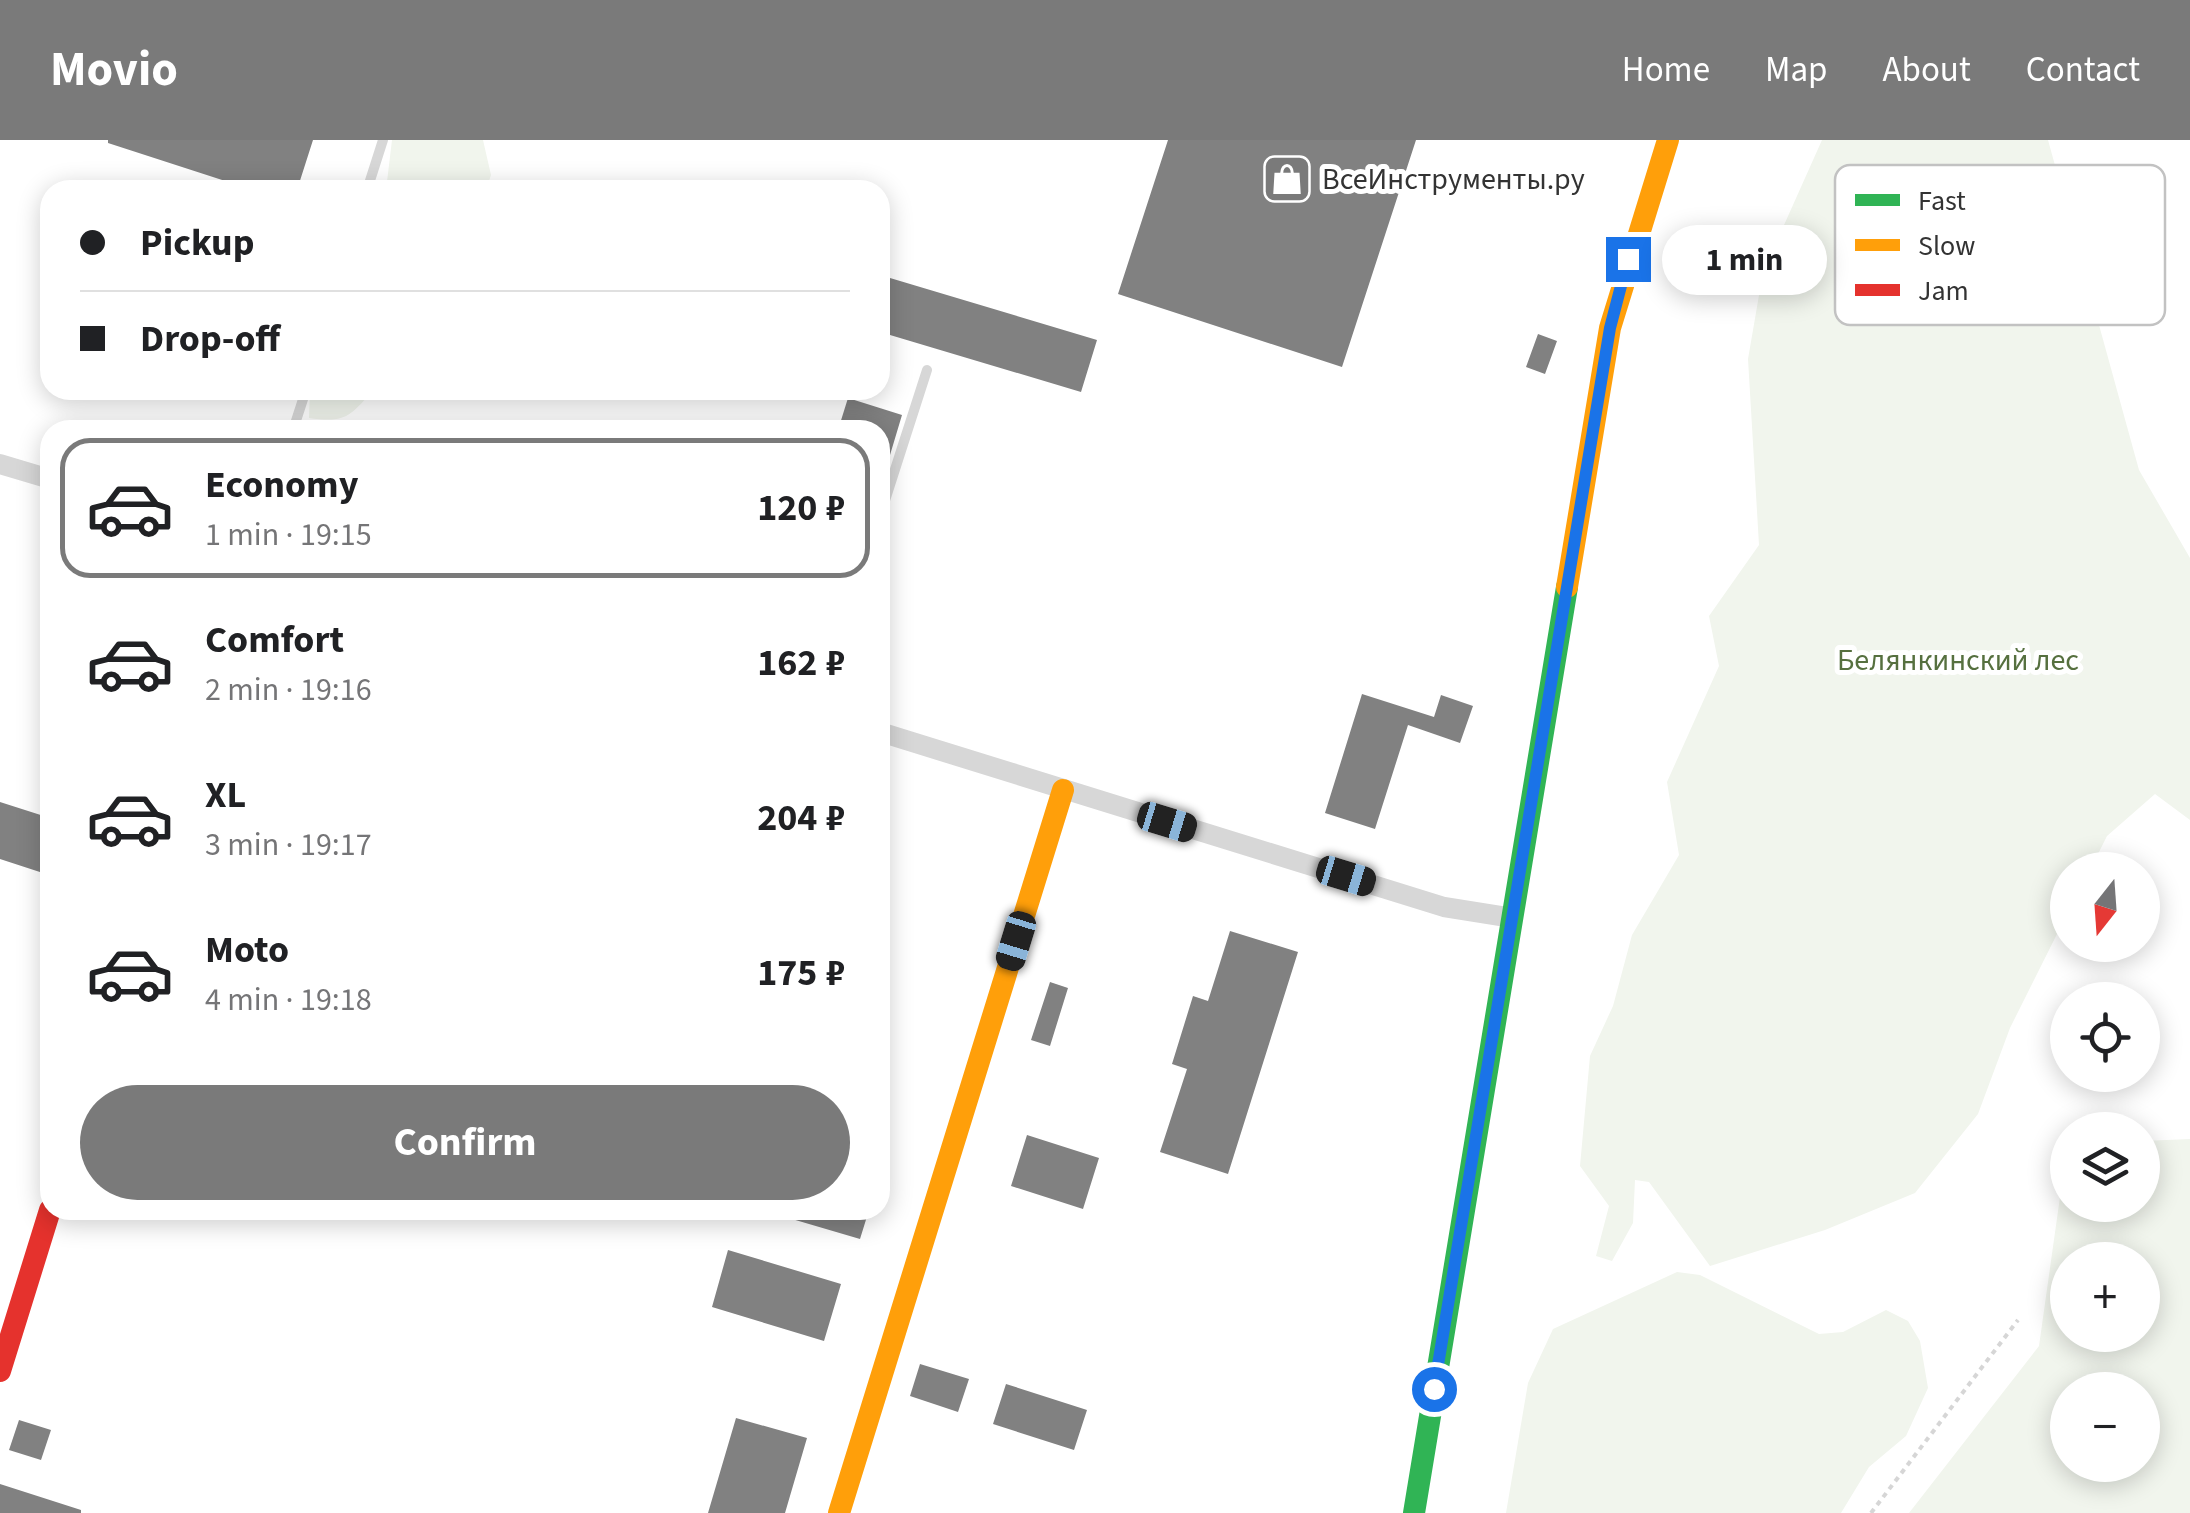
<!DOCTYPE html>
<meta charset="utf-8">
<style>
body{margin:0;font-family:"Source Sans 3",sans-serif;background:#f6f6f6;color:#202124;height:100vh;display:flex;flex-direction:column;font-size:38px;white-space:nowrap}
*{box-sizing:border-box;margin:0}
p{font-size:32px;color:#757577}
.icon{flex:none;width:55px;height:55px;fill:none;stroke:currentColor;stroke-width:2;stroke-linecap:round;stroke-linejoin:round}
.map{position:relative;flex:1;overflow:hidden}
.panel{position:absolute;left:40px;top:280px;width:850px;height:800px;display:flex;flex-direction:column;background:#fff;border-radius:30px;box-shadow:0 5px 25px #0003}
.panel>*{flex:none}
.hud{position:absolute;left:40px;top:40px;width:850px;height:220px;border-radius:30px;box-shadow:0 5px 25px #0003;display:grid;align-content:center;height:220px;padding:0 40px;background:#fff}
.needle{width:65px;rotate:197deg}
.tools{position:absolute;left:2050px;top:712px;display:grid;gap:20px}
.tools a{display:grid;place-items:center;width:110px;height:110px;border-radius:50%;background:#fff;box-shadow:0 5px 25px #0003;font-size:50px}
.end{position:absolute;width:45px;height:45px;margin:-22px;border:12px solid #1a73e8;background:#fff;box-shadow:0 0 0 5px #fff}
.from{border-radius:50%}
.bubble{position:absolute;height:70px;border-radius:35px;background:#fff;box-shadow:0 5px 25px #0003;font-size:32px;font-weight:700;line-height:70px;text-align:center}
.car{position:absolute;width:30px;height:60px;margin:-30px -15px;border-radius:12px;box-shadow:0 0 8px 2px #0007;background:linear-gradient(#222 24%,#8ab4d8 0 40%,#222 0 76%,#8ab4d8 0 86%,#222 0)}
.hud b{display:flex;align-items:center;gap:35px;height:95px;font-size:38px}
.hud b+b{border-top:2px solid #e0e0e0}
.hud i{width:25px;height:25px;background:#202124}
ul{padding:18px 0 0;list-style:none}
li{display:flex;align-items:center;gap:30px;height:140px;margin:0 20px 15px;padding:0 20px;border:5px solid transparent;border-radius:30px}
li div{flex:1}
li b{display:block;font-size:38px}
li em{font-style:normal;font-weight:700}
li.current{border-color:#7a7a7a}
li>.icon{width:90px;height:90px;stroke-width:1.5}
.primary-button{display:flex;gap:20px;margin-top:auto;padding:20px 40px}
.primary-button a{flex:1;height:115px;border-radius:60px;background:#7a7a7a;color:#fff;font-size:40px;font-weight:700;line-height:115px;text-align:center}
header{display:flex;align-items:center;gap:60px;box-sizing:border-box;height:140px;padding:0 50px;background:#7a7a7a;color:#fff}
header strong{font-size:48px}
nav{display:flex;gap:55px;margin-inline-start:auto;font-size:35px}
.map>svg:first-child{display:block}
.green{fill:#f1f5ed;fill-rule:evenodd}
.building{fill:#818181}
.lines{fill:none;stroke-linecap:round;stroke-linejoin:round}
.path{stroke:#d6d6d6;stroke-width:4;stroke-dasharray:5 5;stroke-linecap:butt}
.lane{stroke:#d7d7d7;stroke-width:10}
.street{stroke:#d7d7d7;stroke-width:20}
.fast{stroke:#30b455;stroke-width:22}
.slow{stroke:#ff9f0a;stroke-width:22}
.jam{stroke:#e5322d;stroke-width:22}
.route{stroke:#1a73e8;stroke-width:12}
.labels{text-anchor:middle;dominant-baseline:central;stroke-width:10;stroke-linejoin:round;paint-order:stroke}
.poi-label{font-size:30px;fill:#333;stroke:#fff;text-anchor:start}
.park-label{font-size:30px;fill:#56703f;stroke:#fff}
.key{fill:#fff;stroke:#c2c2c2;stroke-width:2.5}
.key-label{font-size:28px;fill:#333}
</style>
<header>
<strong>Movio</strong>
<nav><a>Home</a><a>Map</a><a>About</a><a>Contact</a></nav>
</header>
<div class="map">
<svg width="2190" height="1373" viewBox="0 0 2190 1373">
<rect width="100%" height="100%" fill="#fff"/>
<path class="green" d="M 392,0 L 483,0 L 491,35 L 486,50 L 386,50 Z
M 1822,0 L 2048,0 L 2139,330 L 2190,418 L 2190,680 L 2155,654 L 2107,696 L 2090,730 L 2068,730 L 2067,774 L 2010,888 L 1978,974 L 1915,1053 L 1825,1090 L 1710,1126 L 1649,1042 L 1635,1040 L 1633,1083 L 1612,1121 L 1596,1116 L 1609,1066 L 1580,1026 L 1590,916 L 1613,866 L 1632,795 L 1679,715 L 1667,642 L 1719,526 L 1709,476 L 1759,405 L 1748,219 L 1763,132 Z
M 310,250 L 373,250 C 350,277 345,283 309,278 Z
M 2190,999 L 2190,1373 L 1909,1373 L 2039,1206 L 2060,1057 L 2067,1043 L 2068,1065 L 2142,1065 L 2143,1001 ZM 2142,1120 L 2142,1195 L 2068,1195 L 2068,1120 ZM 2142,1250 L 2142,1325 L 2068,1325 L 2068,1250 Z
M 1677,1132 L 1700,1135 L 1819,1194 L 1843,1192 L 1886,1170 L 1908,1181 L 1920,1201 L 1928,1248 L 1906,1296 L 1869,1327 L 1841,1373 L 1506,1373 L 1528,1243 L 1553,1189 Z"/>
<path class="building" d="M 108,0 L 313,0 L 297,50 L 253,50 L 108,3 Z
M 1168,0 L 1416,0 L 1342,227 L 1118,154 Z
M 880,135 L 1097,200 L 1081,252 L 880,192 Z
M 1538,194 L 1557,201 L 1545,234 L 1526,227 Z
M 848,258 L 902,275 L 884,335 L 880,334 L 880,290 L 838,290 Z
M 1362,554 L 1434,577 L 1441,555 L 1473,566 L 1460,603 L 1408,585 L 1375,689 L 1325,673 Z
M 0,662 L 50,678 L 46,734 L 0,719 Z
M 1230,791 L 1298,812 L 1228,1034 L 1160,1012 L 1187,929 L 1172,924 L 1193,856 L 1208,861 Z
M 1050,842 L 1068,848 L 1050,906 L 1031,900 Z
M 1027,995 L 1099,1018 L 1083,1069 L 1011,1046 Z
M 775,1070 L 869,1070 L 860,1099 L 775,1074 Z
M 728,1110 L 841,1144 L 824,1201 L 712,1167 Z
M 920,1224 L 969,1239 L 958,1272 L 910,1256 Z
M 1006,1244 L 1087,1270 L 1074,1310 L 993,1284 Z
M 736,1278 L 807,1298 L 785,1373 L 708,1373 Z
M 19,1280 L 51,1290 L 41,1320 L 9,1310 Z
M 0,1344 L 81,1370 L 81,1373 L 0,1373 Z"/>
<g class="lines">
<path class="path" d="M 1871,1373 L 2018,1180"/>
<path class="lane" d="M 367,50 L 383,0
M 293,290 L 306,250
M 880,376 L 927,230"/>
<path class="street" d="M 0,324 L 50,339
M 880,592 L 1444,767 L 1513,778"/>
<path class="fast" d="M 1414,1373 L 1567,447"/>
<path class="slow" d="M 1567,447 L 1610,188 L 1668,0
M 839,1373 L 1063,650"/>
<path class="jam" d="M 0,1231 L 50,1070"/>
</g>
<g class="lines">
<path class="route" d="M 1434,1249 L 1610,188 L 1628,119"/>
</g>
<defs>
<g id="shop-square" transform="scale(2.5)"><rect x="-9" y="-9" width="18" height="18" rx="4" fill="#7a7a7a" stroke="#fff"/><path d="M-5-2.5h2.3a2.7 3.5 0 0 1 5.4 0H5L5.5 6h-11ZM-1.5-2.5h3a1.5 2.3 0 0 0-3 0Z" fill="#fff"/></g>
</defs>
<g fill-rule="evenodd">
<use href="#shop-square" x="1287" y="39"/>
</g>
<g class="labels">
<g class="poi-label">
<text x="1322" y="39">ВсеИнструменты.ру</text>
</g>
<g class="park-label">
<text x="1958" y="520">Белянкинский лес</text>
</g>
</g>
<rect x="1835" y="25" width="330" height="160" rx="15" class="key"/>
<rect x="1855" y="54" width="45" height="12" fill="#30b455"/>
<rect x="1855" y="99" width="45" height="12" fill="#ff9f0a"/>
<rect x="1855" y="144" width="45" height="12" fill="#e5322d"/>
<g class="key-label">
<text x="1918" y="70">Fast</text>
<text x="1918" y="115">Slow</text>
<text x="1918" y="160">Jam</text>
</g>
</svg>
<div class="tools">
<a><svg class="needle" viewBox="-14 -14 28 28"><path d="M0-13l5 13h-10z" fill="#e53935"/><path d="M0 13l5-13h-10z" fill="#757577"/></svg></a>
<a><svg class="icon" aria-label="locate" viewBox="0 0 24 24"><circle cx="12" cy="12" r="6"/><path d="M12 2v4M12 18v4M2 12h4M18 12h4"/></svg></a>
<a><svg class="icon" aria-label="layers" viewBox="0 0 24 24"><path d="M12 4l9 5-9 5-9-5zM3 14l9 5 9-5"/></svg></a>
<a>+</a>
<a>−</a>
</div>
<i class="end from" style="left:1434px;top:1249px"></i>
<i class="end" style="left:1628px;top:119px"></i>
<div class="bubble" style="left:1662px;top:85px;width:165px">1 min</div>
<i class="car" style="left:1167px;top:682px;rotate:107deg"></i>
<i class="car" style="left:1346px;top:736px;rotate:107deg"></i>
<i class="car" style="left:1016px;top:801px;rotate:197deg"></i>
<div class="hud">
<b><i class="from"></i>Pickup</b>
<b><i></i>Drop-off</b>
</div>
<section class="panel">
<ul>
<li class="current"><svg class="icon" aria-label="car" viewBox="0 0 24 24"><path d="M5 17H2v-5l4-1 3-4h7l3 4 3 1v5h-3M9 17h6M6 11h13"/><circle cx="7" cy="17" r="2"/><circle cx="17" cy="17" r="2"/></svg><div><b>Economy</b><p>1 min · 19:15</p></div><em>120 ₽</em></li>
<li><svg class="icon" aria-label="car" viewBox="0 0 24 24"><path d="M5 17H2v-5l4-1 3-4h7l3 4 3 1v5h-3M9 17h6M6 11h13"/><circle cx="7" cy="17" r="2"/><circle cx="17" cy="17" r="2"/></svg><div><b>Comfort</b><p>2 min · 19:16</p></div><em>162 ₽</em></li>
<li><svg class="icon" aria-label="car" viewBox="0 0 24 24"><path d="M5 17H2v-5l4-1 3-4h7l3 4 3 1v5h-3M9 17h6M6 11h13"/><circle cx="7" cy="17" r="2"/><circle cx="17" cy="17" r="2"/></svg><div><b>XL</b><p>3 min · 19:17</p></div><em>204 ₽</em></li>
<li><svg class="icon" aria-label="car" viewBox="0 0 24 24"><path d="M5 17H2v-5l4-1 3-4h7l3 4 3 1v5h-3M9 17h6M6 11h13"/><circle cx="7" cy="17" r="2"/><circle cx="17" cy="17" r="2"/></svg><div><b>Moto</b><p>4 min · 19:18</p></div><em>175 ₽</em></li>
</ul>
<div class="primary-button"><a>Confirm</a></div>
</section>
</div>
